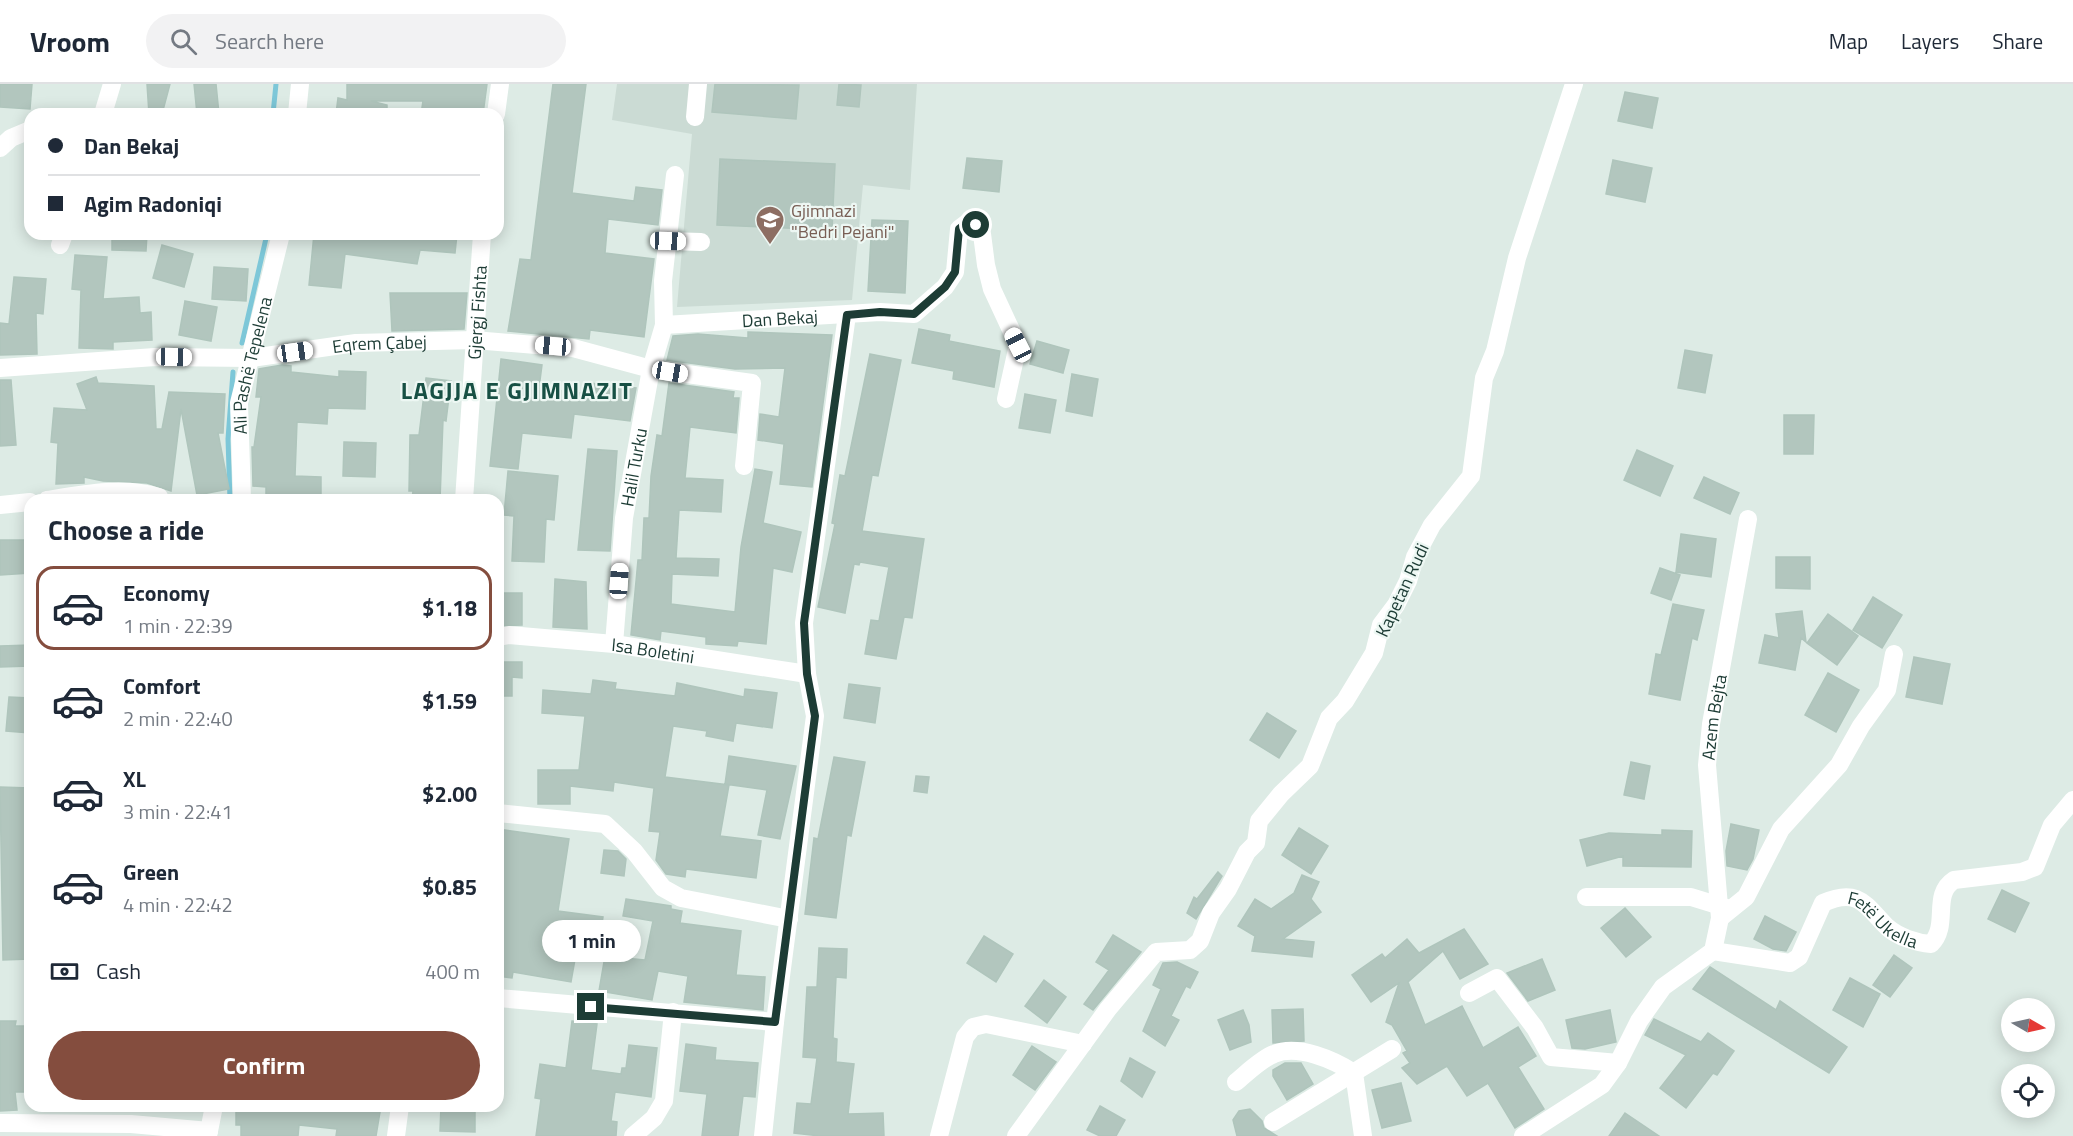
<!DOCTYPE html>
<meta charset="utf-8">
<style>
body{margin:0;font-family:"Titillium Web",sans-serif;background:#f2f2f3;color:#1f2937;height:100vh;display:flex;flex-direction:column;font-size:22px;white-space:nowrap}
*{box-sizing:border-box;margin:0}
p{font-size:20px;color:#747a83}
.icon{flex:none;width:33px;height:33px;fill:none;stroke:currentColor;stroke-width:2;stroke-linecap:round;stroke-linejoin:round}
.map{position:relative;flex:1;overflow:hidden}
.details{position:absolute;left:24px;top:410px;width:480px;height:618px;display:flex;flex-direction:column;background:#fff;border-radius:18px;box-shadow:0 3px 15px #0003}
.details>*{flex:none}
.guide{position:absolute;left:24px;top:24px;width:480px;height:132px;border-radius:18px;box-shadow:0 3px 15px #0003;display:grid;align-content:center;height:132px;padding:0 24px;background:#fff}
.needle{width:39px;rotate:99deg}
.buttons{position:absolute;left:2001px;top:914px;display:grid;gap:12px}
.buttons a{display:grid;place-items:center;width:54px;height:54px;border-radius:50%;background:#fff;box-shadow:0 3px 15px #0003;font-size:30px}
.end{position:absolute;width:27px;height:27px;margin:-14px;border:8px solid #1d3c35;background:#fff;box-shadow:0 0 0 3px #fff}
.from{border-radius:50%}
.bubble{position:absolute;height:42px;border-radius:21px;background:#fff;box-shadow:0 3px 15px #0003;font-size:20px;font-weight:700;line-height:42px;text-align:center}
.car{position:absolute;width:18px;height:36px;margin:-18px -9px;border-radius:8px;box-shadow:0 0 4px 2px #0007;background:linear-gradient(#fff 24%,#345 0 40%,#fff 0 76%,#345 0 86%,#fff 0)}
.guide b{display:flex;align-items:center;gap:21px;height:57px;font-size:22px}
.guide b+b{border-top:2px solid #e0e1e3}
.guide i{width:15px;height:15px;background:#1f2937}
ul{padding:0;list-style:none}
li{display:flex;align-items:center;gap:18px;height:84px;margin:0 12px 9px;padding:0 12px;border:3px solid transparent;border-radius:18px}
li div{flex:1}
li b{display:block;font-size:22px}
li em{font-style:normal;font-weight:700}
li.active{border-color:#844d3e}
li>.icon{width:54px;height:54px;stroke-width:1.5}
h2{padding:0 24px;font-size:27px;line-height:72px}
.pay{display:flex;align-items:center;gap:15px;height:66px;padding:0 24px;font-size:22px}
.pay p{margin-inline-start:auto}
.primary-button{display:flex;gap:12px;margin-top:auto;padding:12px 24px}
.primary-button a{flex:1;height:69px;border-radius:36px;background:#844d3e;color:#fff;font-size:24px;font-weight:700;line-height:69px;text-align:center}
header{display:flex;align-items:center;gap:36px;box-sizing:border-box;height:84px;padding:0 30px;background:#fff;border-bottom:2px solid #e0e1e3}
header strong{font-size:28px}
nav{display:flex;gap:33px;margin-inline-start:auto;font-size:21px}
.search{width:420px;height:54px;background:#f2f2f3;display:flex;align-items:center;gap:15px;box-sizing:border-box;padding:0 21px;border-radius:33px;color:#747a83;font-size:22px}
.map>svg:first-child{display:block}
.built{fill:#cbdbd4}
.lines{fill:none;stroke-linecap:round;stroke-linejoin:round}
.stream{stroke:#7dc7d8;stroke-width:5}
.building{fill:#b2c6be;stroke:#afc5bc;stroke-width:1.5}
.minor{stroke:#fff;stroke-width:18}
.route{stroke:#1d3c35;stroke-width:8}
.labels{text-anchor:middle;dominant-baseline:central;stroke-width:4.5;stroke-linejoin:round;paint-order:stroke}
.education-label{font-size:18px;fill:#785e54;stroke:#edf7f3;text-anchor:start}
.street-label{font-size:18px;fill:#1d3c35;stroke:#edf7f3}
.district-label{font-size:24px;font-weight:bold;letter-spacing:1.5px;fill:#175044;stroke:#edf7f3}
</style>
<header>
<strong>Vroom</strong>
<div class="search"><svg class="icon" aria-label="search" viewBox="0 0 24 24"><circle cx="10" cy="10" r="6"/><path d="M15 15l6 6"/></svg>Search here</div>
<nav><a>Map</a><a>Layers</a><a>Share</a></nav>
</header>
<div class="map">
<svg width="2073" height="1052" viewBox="0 0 2073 1052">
<rect width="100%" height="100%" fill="#ddebe5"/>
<path class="built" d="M 617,0 L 917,0 L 910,106 L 863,101 L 852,216 L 677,223 L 692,50 L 612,36 Z"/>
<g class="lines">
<path class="stream" d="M 273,30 L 276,0
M 242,259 L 267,150
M 230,416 L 228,355 L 233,288"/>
</g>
<path class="building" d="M 0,0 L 32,0 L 30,25 L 0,23 Z
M 147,0 L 170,0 L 162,30 L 149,30 Z
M 194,0 L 216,0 L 219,30 L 197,30 Z
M 347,0 L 487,0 L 483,30 L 421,30 L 423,17 L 371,17 L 387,21 L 387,30 L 336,30 L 338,14 L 347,16 Z
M 553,0 L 586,0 L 572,109 L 634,117 L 636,103 L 662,106 L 658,141 L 608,135 L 605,169 L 654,175 L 644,253 L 590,246 L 589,255 L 508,247 L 520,175 L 531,176 Z
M 715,0 L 799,1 L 796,35 L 712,28 Z
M 839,0 L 861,1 L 859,23 L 837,21 Z
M 1625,8 L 1658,14 L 1652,44 L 1618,37 Z
M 967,74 L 1002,77 L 999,108 L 963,104 Z
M 720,75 L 835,80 L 832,146 L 717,141 Z
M 1613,76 L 1652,84 L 1645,118 L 1606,110 Z
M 872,136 L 908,137 L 905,209 L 868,207 Z
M 112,150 L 147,150 L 146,167 L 112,166 Z
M 314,150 L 457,150 L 455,169 L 420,166 L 417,180 L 345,170 L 341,204 L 309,201 Z
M 162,161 L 193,170 L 184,203 L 153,194 Z
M 75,171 L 107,173 L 103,215 L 139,213 L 140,229 L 151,228 L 152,256 L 113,258 L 113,265 L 79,264 L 81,206 L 72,205 Z
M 214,183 L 248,185 L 246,217 L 212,215 Z
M 14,193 L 46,195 L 43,230 L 36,229 L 37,270 L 0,271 L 0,239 L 9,240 Z
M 390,209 L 467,209 L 464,245 L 392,247 Z
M 185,217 L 217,223 L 211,257 L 179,251 Z
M 919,245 L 950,251 L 949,257 L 1000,267 L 994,303 L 953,295 L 954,287 L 912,279 Z
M 748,248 L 832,251 L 812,403 L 780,400 L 784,360 L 758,356 L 760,330 L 779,333 L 785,284 L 735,285 L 667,276 L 673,252 L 698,250 L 748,254 Z
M 1037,257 L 1069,266 L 1063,289 L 1030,280 Z
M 1685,266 L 1712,271 L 1705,309 L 1678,304 Z
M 870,270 L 901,276 L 878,392 L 872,391 L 862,447 L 924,455 L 912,534 L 904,533 L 896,575 L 865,570 L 871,536 L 879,537 L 889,483 L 860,478 L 859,481 L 854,480 L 845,529 L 818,523 L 835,440 L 832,439 L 840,391 L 845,392 Z
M 501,275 L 542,281 L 539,304 L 589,310 L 590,299 L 636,304 L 630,337 L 574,330 L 571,354 L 522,349 L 518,385 L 490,382 Z
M 282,281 L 291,282 L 291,288 L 339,293 L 339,287 L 366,288 L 365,325 L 328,324 L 327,340 L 297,338 L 295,392 L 321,393 L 321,416 L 291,416 L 292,412 L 266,411 L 266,403 L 253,402 L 252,363 L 254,363 L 261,313 L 256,313 L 259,285 Z
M 1072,290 L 1098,295 L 1092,332 L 1066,327 Z
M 96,293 L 98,299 L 154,302 L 156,345 L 162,345 L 169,308 L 225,310 L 223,349 L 218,349 L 229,405 L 197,411 L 181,325 L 171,407 L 147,399 L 103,397 L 84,393 L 84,399 L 56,400 L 58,359 L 51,358 L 54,324 L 87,326 L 77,300 Z
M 426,294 L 451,297 L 446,337 L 443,336 L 440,416 L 412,416 L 413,407 L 409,407 L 410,351 L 419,351 Z
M 0,296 L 11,296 L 16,361 L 0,362 Z
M 669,299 L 734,308 L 733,314 L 739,314 L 736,349 L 690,343 L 685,394 L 723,396 L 721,428 L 679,426 L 676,474 L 719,475 L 718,492 L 672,490 L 671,520 L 735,528 L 741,463 L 755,385 L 772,388 L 763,439 L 801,448 L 792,488 L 773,484 L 766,560 L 738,557 L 737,562 L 706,560 L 706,553 L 661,547 L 660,556 L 631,551 L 638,476 L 642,476 L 644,434 L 649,434 L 651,392 L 657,351 L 662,352 Z
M 1025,310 L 1056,316 L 1050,349 L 1019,344 Z
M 1784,331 L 1814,331 L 1813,370 L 1784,370 Z
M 344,358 L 376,359 L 375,393 L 343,392 Z
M 588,365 L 617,367 L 610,467 L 578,466 Z
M 1637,366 L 1673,382 L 1660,412 L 1624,396 Z
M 508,387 L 558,392 L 554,436 L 546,435 L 544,478 L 512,477 L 514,432 L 504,431 Z
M 1704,393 L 1739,409 L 1730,430 L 1694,414 Z
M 1681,450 L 1716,455 L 1711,493 L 1676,488 Z
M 0,456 L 30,456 L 30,489 L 0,491 Z
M 1776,473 L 1810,473 L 1810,505 L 1776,504 Z
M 1660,484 L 1680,491 L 1671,516 L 1651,509 Z
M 555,495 L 586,498 L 587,545 L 553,543 Z
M 498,509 L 522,509 L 522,541 L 498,542 Z
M 1873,513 L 1902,531 L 1882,564 L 1853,546 Z
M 1673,520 L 1704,526 L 1697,556 L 1692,554 L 1680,616 L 1649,610 L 1656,570 L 1661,571 Z
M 1802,527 L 1806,558 L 1801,554 L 1795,586 L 1759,579 L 1765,551 L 1779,554 L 1776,530 Z
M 1828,530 L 1858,552 L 1837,581 L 1807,559 Z
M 30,561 L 30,582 L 0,583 L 0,562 Z
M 1914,573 L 1950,580 L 1942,620 L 1906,613 Z
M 498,578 L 522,578 L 522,594 L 512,593 L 512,612 L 498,612 Z
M 1828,589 L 1859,606 L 1836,648 L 1805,631 Z
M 593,596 L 616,599 L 615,605 L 675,612 L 677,599 L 744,613 L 745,605 L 777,609 L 772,644 L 736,639 L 733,657 L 706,652 L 707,647 L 673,642 L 665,693 L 729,701 L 720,752 L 761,757 L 756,794 L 686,785 L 685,793 L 666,790 L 656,776 L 660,748 L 649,747 L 654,704 L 614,698 L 613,707 L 570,702 L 570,720 L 538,720 L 538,686 L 579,686 L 585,632 L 542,629 L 543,606 L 591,610 Z
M 849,600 L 880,604 L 875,639 L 844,634 Z
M 9,613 L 30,614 L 30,649 L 6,647 Z
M 1267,629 L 1296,647 L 1279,674 L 1250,656 Z
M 729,672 L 796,682 L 780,755 L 758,751 L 767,706 L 725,700 Z
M 834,673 L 865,678 L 851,752 L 847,751 L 836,834 L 805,830 L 814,754 L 818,755 Z
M 1631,678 L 1650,682 L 1644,715 L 1624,711 Z
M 916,692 L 929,693 L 927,709 L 914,707 Z
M 0,703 L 30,704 L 30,814 L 27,841 L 30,841 L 30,875 L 3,876 Z
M 1731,740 L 1759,746 L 1753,775 L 1747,786 L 1727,782 L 1726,767 Z
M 1299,744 L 1328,762 L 1311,790 L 1282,771 Z
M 498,745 L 569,755 L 558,827 L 603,833 L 598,867 L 577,864 L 571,898 L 513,888 L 512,894 L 498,892 Z
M 1662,746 L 1692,747 L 1691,783 L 1623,782 L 1623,772 L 1587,782 L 1580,756 L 1609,749 L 1662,751 Z
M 604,766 L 618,767 L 626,775 L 624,792 L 601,789 Z
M 1218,788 L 1222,792 L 1196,835 L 1187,829 L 1194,813 L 1197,815 Z
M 1302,791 L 1319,798 L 1311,815 L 1321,828 L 1283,855 L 1314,858 L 1312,873 L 1252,867 L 1255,852 L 1238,842 L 1255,815 L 1271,825 L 1294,809 Z
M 2002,806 L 2029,819 L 2015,848 L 1988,835 Z
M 626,815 L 671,822 L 671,825 L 682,827 L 680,839 L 741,847 L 736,891 L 765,893 L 763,926 L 684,918 L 688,892 L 658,887 L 652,916 L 599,907 L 605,872 L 645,876 L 653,837 L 623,832 Z
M 1625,824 L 1651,853 L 1626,873 L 1601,844 Z
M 1765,832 L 1796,848 L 1786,867 L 1773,865 L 1754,855 Z
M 1464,845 L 1488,880 L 1460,895 L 1443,867 L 1408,898 L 1425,941 L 1462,922 L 1483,964 L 1518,943 L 1536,972 L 1518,983 L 1544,1025 L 1515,1044 L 1488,999 L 1467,1012 L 1447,982 L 1417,1000 L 1402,984 L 1410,979 L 1403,969 L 1407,967 L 1392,941 L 1386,938 L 1399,899 L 1371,918 L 1352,891 L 1382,870 L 1385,874 L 1407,855 L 1419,869 Z
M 1113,851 L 1141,868 L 1093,926 L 1084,920 L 1109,886 L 1096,878 Z
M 984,852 L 1013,870 L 996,898 L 967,879 Z
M 819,864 L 847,865 L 846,894 L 836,893 L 833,954 L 837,955 L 836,978 L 854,980 L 848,1030 L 883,1029 L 884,1052 L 820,1052 L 794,1049 L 797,1019 L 811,1020 L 817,974 L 803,973 L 807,903 L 817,903 Z
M 1894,871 L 1912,884 L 1890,913 L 1873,901 Z
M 1542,875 L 1555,906 L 1528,917 L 1507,889 Z
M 1177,878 L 1198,888 L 1190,904 L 1186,902 L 1171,932 L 1179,936 L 1165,962 L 1143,947 L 1161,905 L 1153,901 L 1163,879 Z
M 1710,883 L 1776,926 L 1780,917 L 1847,963 L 1829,989 L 1693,905 Z
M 1850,894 L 1880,910 L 1863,943 L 1833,926 Z
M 1044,896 L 1066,913 L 1047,939 L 1025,922 Z
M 1303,925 L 1304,957 L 1273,959 L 1272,926 Z
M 1243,926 L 1249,941 L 1251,958 L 1230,966 L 1218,936 Z
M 1610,926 L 1616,958 L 1585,965 L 1572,964 L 1566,936 Z
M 1654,935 L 1701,958 L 1708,949 L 1734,967 L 1717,991 L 1713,989 L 1686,1024 L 1660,1004 L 1686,971 L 1645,951 Z
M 0,937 L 16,937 L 15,942 L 30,942 L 30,1008 L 15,1008 L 17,1026 L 0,1027 Z
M 572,937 L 597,940 L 591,986 L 621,990 L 622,984 L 626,984 L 629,961 L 657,964 L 651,1013 L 615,1008 L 611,1037 L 617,1038 L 616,1052 L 536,1052 L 541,1015 L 535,1014 L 540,980 L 566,984 Z
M 686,960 L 716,964 L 715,976 L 758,979 L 755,1013 L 743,1012 L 738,1052 L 702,1052 L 707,1010 L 680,1007 Z
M 1032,962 L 1056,978 L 1035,1006 L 1013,991 Z
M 1130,974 L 1155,988 L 1142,1013 L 1121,997 Z
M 1285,979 L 1301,979 L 1313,1000 L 1287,1016 L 1273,992 L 1273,986 Z
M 1401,999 L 1411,1037 L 1382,1044 L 1372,1006 Z
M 236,1022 L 381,1022 L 376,1052 L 336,1052 L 337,1045 L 299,1041 L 298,1052 L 241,1052 L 241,1041 L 236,1041 Z
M 441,1022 L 475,1022 L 475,1048 L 440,1047 Z
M 1100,1022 L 1125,1036 L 1116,1052 L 1100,1052 L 1087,1046 Z
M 1250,1025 L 1262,1037 L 1264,1044 L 1277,1052 L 1237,1052 L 1233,1036 L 1239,1027 Z
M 1625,1029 L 1659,1052 L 1609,1052 Z"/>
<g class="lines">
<g class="minor">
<path d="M 103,30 L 112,0"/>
<path d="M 297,30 L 300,0"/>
<path d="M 496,30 L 500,0"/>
<path d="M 695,33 L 698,0"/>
<path d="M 0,64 L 11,54 L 30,46"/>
<path d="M 668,157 L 701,158"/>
<path d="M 60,161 L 64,150"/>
<path id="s1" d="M 664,241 L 880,228 L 914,230 L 945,203 L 955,188 L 959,145 L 967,139 L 976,141 L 982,150 L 986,181 L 992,205 L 1018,261 L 1006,315"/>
<path id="s2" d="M 0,284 L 155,273 L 252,274 L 356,259 L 474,256 L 573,264 L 651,285 L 752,299 L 744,382"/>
<path d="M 47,416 C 83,410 123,402 159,413 L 159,416"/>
<path id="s3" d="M 242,416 L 239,319 L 281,150"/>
<path id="s4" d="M 464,416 L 482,150"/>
<path d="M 0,421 L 30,418"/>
<path id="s5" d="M 498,553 L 509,551 L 614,560 L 807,590"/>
<path id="s6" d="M 614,560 L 624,434 L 651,285 L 664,241 L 663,197 L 675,91"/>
<path d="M 498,729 L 605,740 L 634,767 L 663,804 L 681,814 L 789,835"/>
<path d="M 1586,813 L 1691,813 L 1730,825"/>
<path d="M 1720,834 L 1746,813 L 1781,745 L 1839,681 L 1861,642 L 1887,606 L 1894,570"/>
<path id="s7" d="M 1713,867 L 1790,879 L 1799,873 L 1823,819 C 1859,803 1866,822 1887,843 C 1898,853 1917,859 1931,860 C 1950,841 1931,811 1954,796 L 2022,788 L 2035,783 L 2052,741 L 2073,716"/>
<path d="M 1469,909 L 1497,894 L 1535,944 L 1551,973 L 1618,979"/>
<path d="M 498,914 L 775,938"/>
<path d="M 1236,998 C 1247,989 1261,975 1274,970 C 1298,960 1334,976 1354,989 L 1363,1052"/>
<path d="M 1273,1038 L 1392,965"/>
<path d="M 0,1039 L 131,1040 L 209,1047"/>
<path d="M 208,1052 L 214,1022"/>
<path d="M 396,1052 L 400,1022"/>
<path d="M 633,1052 L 654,1034 L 664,1017 L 673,928"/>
<path d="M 763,1052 L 775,938 L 815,632 L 807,590 L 804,539 L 847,231"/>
<path d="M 939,1052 L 965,953 L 973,943 L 986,940 L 1083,960"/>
<path d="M 1016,1052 L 1108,925 L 1156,868 L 1190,866 L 1200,857 L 1211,829 L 1228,805 L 1247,768 L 1256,759 L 1259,737 L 1281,710 L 1310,682 L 1329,634 L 1345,617 L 1374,569 L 1381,541 L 1396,521 L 1408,497 L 1415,473 L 1432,441 L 1471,392 L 1484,294 L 1495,267 L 1517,174 L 1574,0"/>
<path id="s8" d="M 1523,1052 L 1602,1001 L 1618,979 L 1639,937 L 1663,903 L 1713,867 L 1720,834 L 1707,681 L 1711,640 L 1748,435"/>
</g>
</g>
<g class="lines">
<path class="route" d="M 591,923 L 775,938 L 815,632 L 807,590 L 804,539 L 847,231 L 880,228 L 914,230 L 945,203 L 955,188 L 959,145 L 968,138 L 976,141"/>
</g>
<defs>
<g id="school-pin" transform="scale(1.5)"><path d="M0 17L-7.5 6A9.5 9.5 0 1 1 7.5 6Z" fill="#8d6e63" stroke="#edf7f3"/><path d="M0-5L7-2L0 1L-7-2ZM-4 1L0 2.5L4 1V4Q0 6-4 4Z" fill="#fff"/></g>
</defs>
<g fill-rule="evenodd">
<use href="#school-pin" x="770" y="136"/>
</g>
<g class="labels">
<g class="education-label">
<text x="791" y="126">Gjimnazi<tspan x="791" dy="21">"Bedri Pejani"</tspan></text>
</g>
<g class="street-label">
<text stroke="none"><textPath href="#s4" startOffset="188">Gjergj Fishta</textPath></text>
<text stroke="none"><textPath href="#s1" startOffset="116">Dan Bekaj</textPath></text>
<text stroke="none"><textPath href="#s2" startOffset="381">Eqrem Çabej</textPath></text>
<text stroke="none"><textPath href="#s3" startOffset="136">Ali Pashë Tepelena</textPath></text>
<text stroke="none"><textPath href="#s6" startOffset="178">Halil Turku</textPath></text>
<text transform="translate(1402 506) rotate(-65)">Kapetan Rudi</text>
<text stroke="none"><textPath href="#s5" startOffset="156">Isa Boletini</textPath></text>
<text stroke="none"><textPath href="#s8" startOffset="507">Azem Bejta</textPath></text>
<text stroke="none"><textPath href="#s7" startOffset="216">Fetë Ukella</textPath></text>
</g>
<g class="district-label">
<text x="517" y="306">LAGJJA E GJIMNAZIT</text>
</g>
</g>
</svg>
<div class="buttons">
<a><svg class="needle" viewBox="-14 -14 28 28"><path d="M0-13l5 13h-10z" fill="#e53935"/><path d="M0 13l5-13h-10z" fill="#747a83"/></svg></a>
<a><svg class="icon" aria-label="locate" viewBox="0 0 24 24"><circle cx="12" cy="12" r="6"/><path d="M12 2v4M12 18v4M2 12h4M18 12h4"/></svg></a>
</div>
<i class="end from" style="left:976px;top:141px"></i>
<i class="end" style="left:591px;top:923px"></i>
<div class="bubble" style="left:542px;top:836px;width:99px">1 min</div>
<i class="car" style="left:668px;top:157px;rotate:92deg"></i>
<i class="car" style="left:1018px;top:261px;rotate:333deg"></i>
<i class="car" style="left:553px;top:262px;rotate:275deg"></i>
<i class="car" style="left:295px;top:268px;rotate:82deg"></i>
<i class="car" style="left:174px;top:273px;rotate:91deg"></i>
<i class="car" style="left:670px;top:288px;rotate:100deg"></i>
<i class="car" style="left:619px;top:497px;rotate:4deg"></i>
<div class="guide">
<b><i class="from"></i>Dan Bekaj</b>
<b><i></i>Agim Radoniqi</b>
</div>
<section class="details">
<h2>Choose a ride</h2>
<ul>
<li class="active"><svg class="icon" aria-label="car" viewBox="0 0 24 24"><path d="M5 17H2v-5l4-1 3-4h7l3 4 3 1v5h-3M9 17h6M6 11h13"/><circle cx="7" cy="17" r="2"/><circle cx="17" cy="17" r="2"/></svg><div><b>Economy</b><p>1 min · 22:39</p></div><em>$1.18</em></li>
<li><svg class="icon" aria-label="car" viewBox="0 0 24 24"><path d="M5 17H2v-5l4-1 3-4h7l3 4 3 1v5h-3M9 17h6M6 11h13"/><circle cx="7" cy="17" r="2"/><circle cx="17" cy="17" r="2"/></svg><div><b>Comfort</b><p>2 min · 22:40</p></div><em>$1.59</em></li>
<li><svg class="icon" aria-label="car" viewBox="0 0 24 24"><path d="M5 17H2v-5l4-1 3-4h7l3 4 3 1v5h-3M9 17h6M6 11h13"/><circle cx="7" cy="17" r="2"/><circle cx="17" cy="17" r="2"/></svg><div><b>XL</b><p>3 min · 22:41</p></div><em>$2.00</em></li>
<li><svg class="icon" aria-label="car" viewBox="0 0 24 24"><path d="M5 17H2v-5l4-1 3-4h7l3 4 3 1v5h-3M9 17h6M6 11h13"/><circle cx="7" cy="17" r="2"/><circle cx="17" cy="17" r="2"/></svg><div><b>Green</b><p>4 min · 22:42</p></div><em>$0.85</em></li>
</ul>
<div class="pay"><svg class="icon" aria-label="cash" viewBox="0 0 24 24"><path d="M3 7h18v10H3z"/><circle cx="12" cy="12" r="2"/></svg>Cash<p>400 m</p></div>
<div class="primary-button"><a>Confirm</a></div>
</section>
</div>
